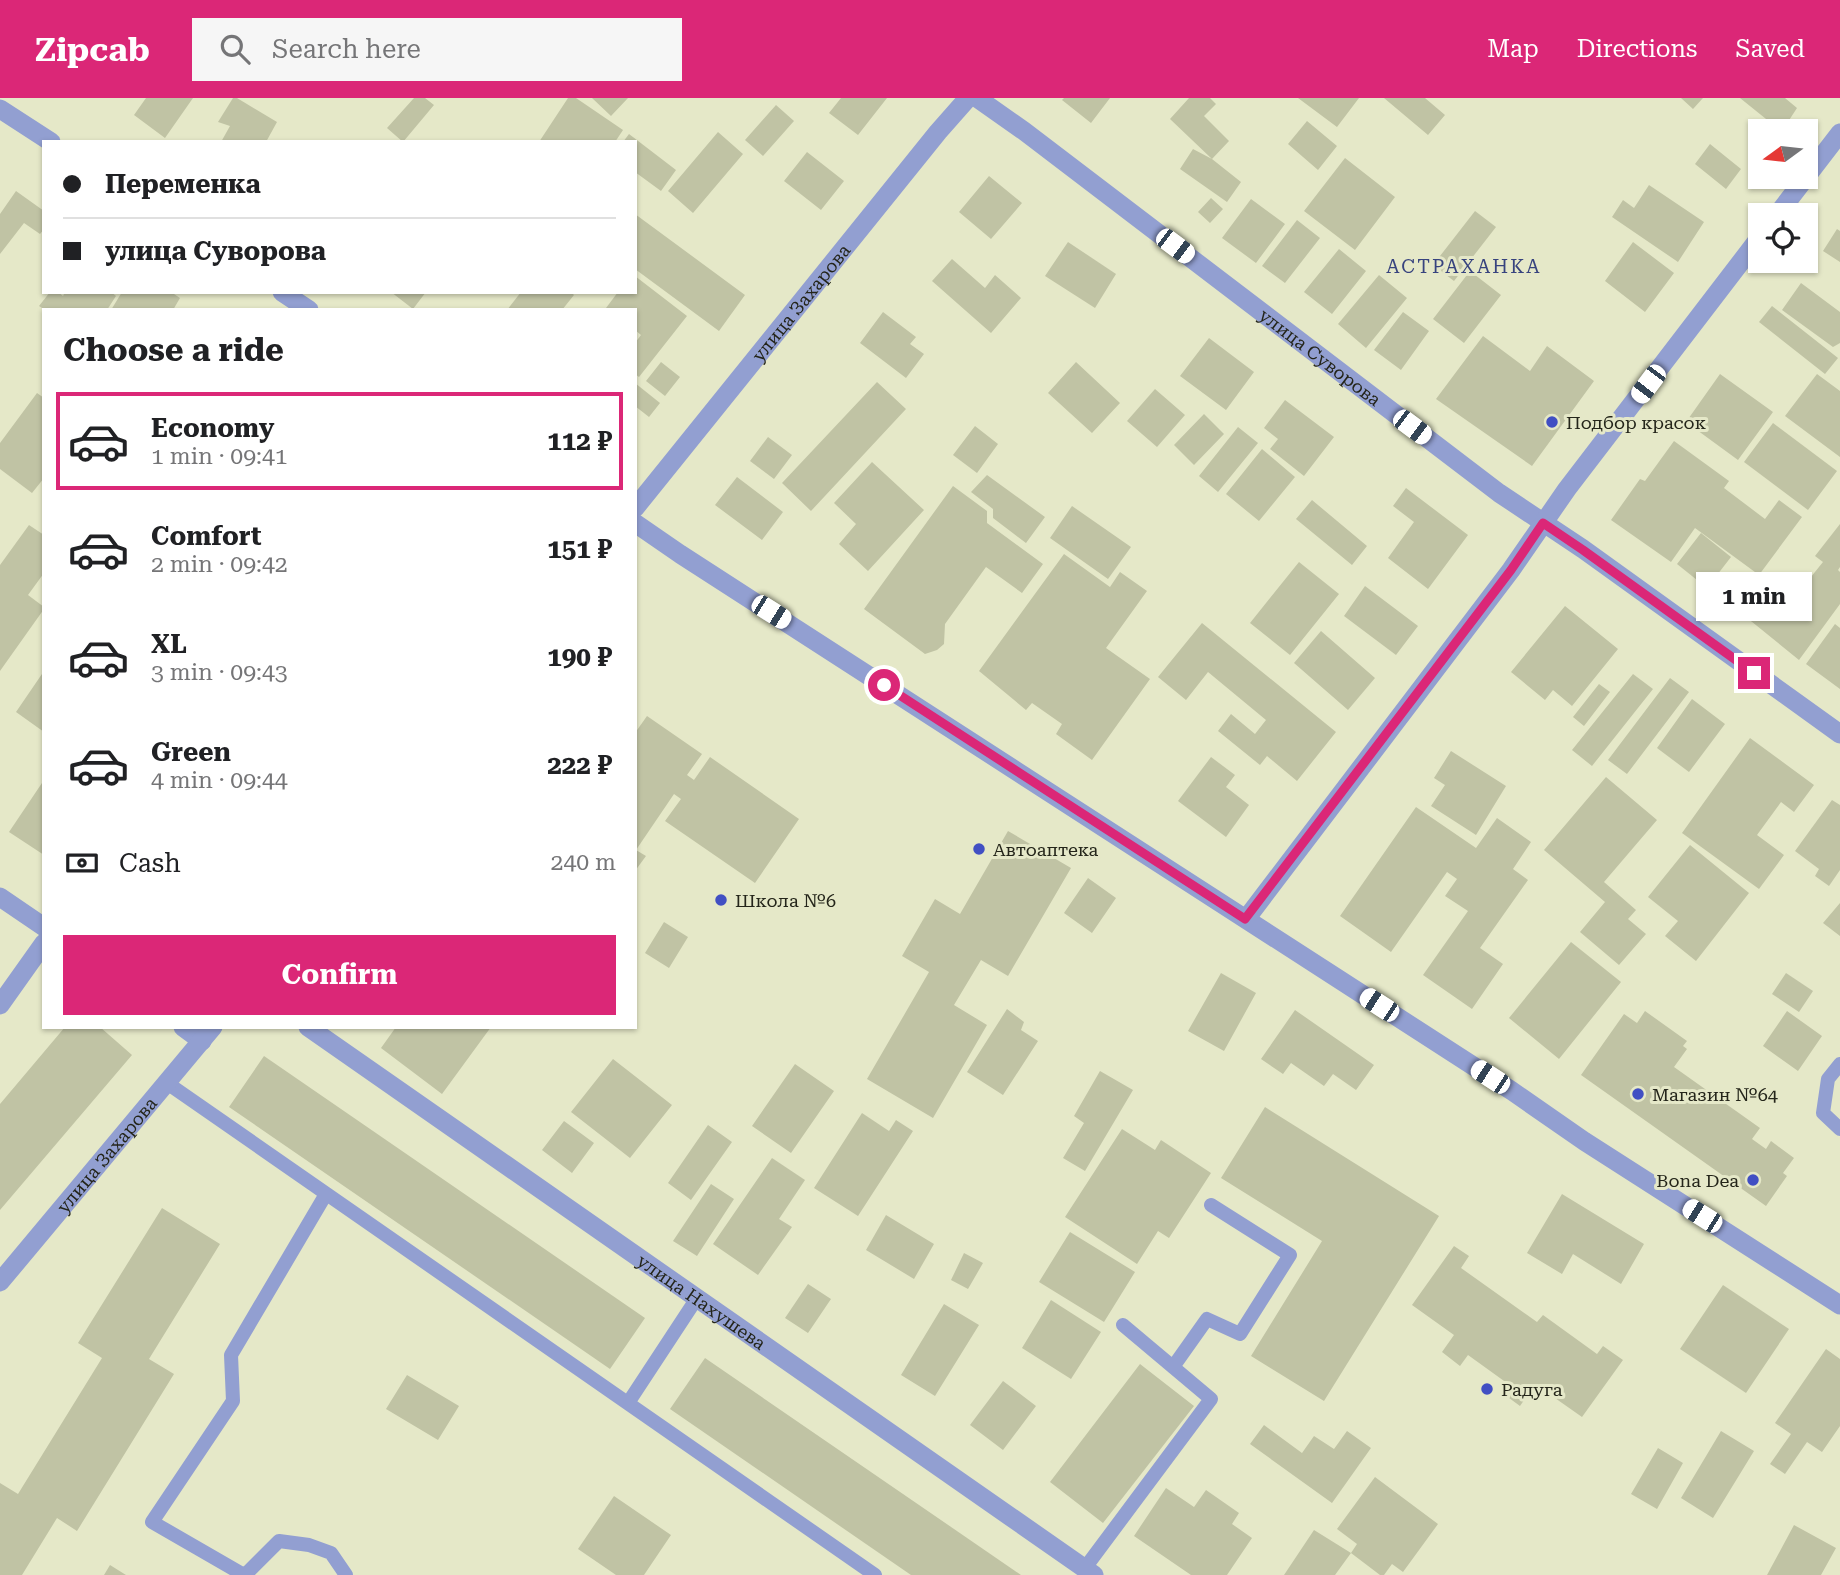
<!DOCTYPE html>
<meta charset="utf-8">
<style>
body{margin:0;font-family:"Roboto Serif",serif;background:#f6f6f6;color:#202124;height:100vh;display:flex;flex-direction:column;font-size:26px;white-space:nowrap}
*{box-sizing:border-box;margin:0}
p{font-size:23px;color:#757577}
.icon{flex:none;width:38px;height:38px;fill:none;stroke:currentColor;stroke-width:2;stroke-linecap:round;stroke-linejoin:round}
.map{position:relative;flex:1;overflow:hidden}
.details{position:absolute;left:42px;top:210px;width:595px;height:721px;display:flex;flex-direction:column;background:#fff;border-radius:0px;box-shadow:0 2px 5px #0004}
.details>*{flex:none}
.top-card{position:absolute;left:42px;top:42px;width:595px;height:154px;border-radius:0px;box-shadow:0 2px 5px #0004;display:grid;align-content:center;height:154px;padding:0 21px;background:#fff}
.needle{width:46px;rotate:255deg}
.tools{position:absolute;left:1748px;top:21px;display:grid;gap:14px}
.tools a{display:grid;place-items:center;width:70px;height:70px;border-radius:0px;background:#fff;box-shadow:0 2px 5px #0004;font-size:35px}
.end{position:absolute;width:32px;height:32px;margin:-16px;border:9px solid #db2777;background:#fff;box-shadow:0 0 0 4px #fff}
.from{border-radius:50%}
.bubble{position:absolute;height:49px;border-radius:0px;background:#fff;box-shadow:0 2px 5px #0004;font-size:23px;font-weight:700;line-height:49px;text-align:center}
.car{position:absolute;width:21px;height:42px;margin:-21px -10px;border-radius:9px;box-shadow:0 0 5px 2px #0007;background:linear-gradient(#fff 24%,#345 0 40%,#fff 0 76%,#345 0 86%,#fff 0)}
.top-card b{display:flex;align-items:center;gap:24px;height:66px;font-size:26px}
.top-card b+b{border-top:2px solid #e0e0e0}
.top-card i{width:18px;height:18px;background:#202124}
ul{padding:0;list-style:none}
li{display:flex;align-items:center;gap:21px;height:98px;margin:0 14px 10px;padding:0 7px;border:4px solid transparent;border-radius:0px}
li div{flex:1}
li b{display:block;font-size:26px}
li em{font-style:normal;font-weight:700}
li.active{border-color:#db2777}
li>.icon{width:63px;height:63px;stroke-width:1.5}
h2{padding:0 21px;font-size:32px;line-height:84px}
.pay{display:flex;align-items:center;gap:18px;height:77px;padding:0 21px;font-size:26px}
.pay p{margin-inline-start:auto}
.primary-button{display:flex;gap:14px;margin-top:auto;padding:14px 21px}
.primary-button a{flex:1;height:80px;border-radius:0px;background:#db2777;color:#fff;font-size:28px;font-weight:700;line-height:80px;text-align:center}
header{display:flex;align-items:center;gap:42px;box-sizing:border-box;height:98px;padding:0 35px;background:#db2777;color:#fff}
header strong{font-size:33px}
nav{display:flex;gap:38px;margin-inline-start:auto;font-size:24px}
.search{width:490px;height:63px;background:#f6f6f6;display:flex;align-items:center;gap:18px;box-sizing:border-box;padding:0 24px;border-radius:0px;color:#757577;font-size:26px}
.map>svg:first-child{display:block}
.building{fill:#c0c3a4}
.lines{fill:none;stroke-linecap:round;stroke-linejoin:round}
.service{stroke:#929fd1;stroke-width:14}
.minor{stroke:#929fd1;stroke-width:19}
.tertiary{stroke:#929fd1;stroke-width:19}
.route{stroke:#db2777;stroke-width:9}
.poi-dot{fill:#414fc3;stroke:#e5e8c8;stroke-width:2.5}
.labels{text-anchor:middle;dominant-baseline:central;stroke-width:6;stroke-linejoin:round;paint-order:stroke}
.street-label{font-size:18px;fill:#24251a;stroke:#e5e8c8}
.poi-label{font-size:18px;fill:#24251a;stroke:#e5e8c8;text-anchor:start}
.neighbourhood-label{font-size:19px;letter-spacing:2px;fill:#37437e;stroke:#e5e8c8}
</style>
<header>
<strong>Zipcab</strong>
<div class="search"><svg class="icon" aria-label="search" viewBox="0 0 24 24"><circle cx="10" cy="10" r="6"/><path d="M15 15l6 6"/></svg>Search here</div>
<nav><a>Map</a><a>Directions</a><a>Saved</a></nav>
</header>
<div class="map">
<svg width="1840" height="1477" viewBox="0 0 1840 1477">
<rect width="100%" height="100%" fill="#e5e8c8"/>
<path class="building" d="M 146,0 L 193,0 L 165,40 L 134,17 Z
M 233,0 L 237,0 L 277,24 L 266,44 L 221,44 L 230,28 L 218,24 Z
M 414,0 L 425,0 L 434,7 L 403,44 L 387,30 Z
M 568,0 L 576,0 L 623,32 L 615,44 L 539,44 Z
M 592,0 L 628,0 L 611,18 Z
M 841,0 L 887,0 L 858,37 L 829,15 Z
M 1064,0 L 1110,0 L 1091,25 L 1062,2 Z
M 1189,0 L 1210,0 L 1216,6 L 1204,18 L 1229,43 L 1212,61 L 1170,21 Z
M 1298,0 L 1359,0 L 1337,29 Z
M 1384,0 L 1425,0 L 1445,17 L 1428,37 Z
M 1681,0 L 1703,0 L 1693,11 Z
M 1740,0 L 1785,0 L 1797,10 L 1782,33 L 1781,33 Z
M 776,7 L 794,23 L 763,58 L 745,42 Z
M 1307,23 L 1337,48 L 1318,72 L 1288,46 Z
M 718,34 L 743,56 L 693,115 L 668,93 Z
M 629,36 L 676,72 L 661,93 L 635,74 L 635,44 L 623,44 Z
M 1710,46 L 1741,71 L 1726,91 L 1695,66 Z
M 1193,51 L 1212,61 L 1241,84 L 1227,104 L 1180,71 Z
M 807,54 L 844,83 L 821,112 L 784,83 Z
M 1345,60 L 1395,99 L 1355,152 L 1304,113 Z
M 989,78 L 1022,105 L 991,141 L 959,114 Z
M 1649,87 L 1704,124 L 1678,164 L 1612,119 L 1623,102 L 1634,110 Z
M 16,93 L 44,113 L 44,131 L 40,136 L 24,125 L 0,156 L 0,116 Z
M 1211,100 L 1223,111 L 1210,125 L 1198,114 Z
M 1251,101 L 1285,126 L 1256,165 L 1222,140 Z
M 1475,113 L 1496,129 L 1454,183 L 1433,167 Z
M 635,116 L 745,197 L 719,233 L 635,171 Z
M 1297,122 L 1320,140 L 1285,185 L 1262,168 Z
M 1837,131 L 1840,133 L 1840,164 L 1823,153 Z
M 1068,144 L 1116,176 L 1095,210 L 1045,178 Z
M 1633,144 L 1674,175 L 1645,214 L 1605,183 Z
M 1339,151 L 1366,173 L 1332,216 L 1304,194 Z
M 952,161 L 985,190 L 995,177 L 1021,200 L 991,235 L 932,183 Z
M 1470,173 L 1501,197 L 1464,245 L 1433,221 Z
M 1379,177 L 1407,200 L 1366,250 L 1338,226 Z
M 635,178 L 687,218 L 639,279 L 635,276 L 635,245 L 641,237 L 635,232 L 635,212 L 609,212 L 606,210 L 618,194 L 635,194 Z
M 1801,185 L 1840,214 L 1840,245 L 1833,249 L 1782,212 Z
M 50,194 L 58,194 L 63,198 L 65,194 L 111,194 L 116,198 L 107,212 L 45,212 L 39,208 Z
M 122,194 L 171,194 L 180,200 L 173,212 L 111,212 Z
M 391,194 L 426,194 L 413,211 Z
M 521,194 L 571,194 L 574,197 L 562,212 L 507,212 Z
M 1772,208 L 1838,260 L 1825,276 L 1759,224 Z
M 883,214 L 916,239 L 910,246 L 924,256 L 906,280 L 860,245 Z
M 1403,214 L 1429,233 L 1401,272 L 1374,252 Z
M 1483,238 L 1530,273 L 1547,248 L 1594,283 L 1532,368 L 1436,301 Z
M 1209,240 L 1254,274 L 1226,312 L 1180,278 Z
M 661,264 L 680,279 L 665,298 L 646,283 Z
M 1076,264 L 1120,305 L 1092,335 L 1048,295 Z
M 1720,276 L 1773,314 L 1738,362 L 1686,324 Z
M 1817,276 L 1840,293 L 1840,359 L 1785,318 Z
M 877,284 L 906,311 L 811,413 L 782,385 Z
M 635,285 L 660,305 L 649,319 L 635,308 Z
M 1155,291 L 1185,317 L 1157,349 L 1127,323 Z
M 37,295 L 44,300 L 44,380 L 32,395 L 0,371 L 0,345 Z
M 1285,302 L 1334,339 L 1304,378 L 1270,351 L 1278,341 L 1264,330 Z
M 1204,316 L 1224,336 L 1194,367 L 1174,347 Z
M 1773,325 L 1837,373 L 1808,412 L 1744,364 Z
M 975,328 L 998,346 L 977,375 L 953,357 Z
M 1238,329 L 1258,345 L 1218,394 L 1199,378 Z
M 768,339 L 792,357 L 774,381 L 750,363 Z
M 1674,343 L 1729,383 L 1724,390 L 1765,421 L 1779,402 L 1802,419 L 1759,477 L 1695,430 L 1671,464 L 1611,422 L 1640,381 L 1645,383 Z
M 1262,351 L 1295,379 L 1259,423 L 1226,396 Z
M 872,364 L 924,412 L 868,473 L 839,446 L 856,426 L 834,405 Z
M 987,377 L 1045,419 L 1026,445 L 993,420 L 993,411 L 971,394 Z
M 737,379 L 783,414 L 762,442 L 715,407 Z
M 953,388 L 987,413 L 987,425 L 1043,466 L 1022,495 L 986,469 L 945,526 L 944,546 L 937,552 L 925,556 L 864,511 Z
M 1406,390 L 1468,437 L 1428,491 L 1388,460 L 1414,424 L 1393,408 Z
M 1312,402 L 1367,448 L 1352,467 L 1296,421 Z
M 1072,408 L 1131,449 L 1108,481 L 1050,440 Z
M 1840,426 L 1840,469 L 1838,472 L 1840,474 L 1840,506 L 1799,562 L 1741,515 L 1772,477 L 1798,495 L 1823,464 L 1815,458 Z
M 29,427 L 44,437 L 44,475 L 28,497 L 44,509 L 44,511 L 0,573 L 0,467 Z
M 1701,435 L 1731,459 L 1707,490 L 1677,466 Z
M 1064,456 L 1110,489 L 1120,474 L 1147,493 L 1106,550 L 1150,581 L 1092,662 L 1056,636 L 1062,626 L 1032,605 L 1026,612 L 979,573 Z
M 1299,464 L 1339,496 L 1290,557 L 1250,525 Z
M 1365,488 L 1418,528 L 1396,557 L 1344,518 Z
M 1565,508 L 1618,551 L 1572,608 L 1553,592 L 1545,602 L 1511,574 Z
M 1202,525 L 1336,634 L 1297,683 L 1267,658 L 1260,667 L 1218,633 L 1231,616 L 1255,636 L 1266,622 L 1208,574 L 1186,602 L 1158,579 Z
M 1835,526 L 1840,530 L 1840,591 L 1806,566 Z
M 1321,533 L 1375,580 L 1348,612 L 1294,565 Z
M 44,573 L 44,634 L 16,614 Z
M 1633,576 L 1653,591 L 1592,668 L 1572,652 Z
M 1670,580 L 1689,594 L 1627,676 L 1608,662 Z
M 1599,586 L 1610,594 L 1584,628 L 1573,619 Z
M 1692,601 L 1725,626 L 1689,674 L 1657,650 Z
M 647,618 L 702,656 L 687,677 L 694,682 L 710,659 L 799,721 L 755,785 L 665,723 L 681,701 L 674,696 L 636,752 L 646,758 L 635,773 L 635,635 Z
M 1750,640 L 1814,687 L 1794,714 L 1781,704 L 1757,737 L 1784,757 L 1759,791 L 1682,735 Z
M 1451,653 L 1506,688 L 1476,737 L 1431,708 L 1445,687 L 1434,680 Z
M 1211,659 L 1235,677 L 1226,689 L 1249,707 L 1226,739 L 1178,703 Z
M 1606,679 L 1657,722 L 1604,784 L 1636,812 L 1628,821 L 1646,836 L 1619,867 L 1580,834 L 1605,804 L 1544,752 Z
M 44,682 L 44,757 L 9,734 Z
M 1832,702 L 1840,707 L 1840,772 L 1829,788 L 1815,778 L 1819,771 L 1795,753 Z
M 1416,709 L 1476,750 L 1497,720 L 1531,744 L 1513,771 L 1528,782 L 1480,850 L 1503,866 L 1472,911 L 1423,877 L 1468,813 L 1445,798 L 1457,781 L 1447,774 L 1391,854 L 1340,818 Z
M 1008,733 L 1071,770 L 1008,878 L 981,862 L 954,907 L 987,927 L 933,1020 L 867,981 L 929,874 L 902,858 L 935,801 L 960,816 Z
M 1690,747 L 1749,795 L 1696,863 L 1665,838 L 1678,823 L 1648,799 Z
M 1088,780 L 1116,800 L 1092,835 L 1064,815 Z
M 1840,805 L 1840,838 L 1823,825 Z
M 664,824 L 688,839 L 669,870 L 645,855 Z
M 1571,844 L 1621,884 L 1559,961 L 1509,920 Z
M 1221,875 L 1256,895 L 1224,953 L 1188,933 Z
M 1786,875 L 1813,893 L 1799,914 L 1772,896 Z
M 1007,911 L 1024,924 L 1021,932 L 1038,943 L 1003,997 L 967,974 Z
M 1295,912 L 1374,967 L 1356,992 L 1333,976 L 1324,988 L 1291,965 L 1283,976 L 1261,961 Z
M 1645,913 L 1687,943 L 1683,948 L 1687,951 L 1674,969 L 1760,1030 L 1752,1041 L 1766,1051 L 1771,1043 L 1794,1060 L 1783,1075 L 1787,1078 L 1766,1108 L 1581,977 L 1624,916 L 1637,925 Z
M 1787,913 L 1822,938 L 1798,973 L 1763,948 Z
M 65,929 L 100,929 L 132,957 L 0,1112 L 0,1006 Z
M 396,929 L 491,929 L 442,996 L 381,950 Z
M 264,958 L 645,1220 L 610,1271 L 229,1009 Z
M 613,961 L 672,1007 L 630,1060 L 571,1014 Z
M 795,966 L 834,993 L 791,1055 L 752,1028 Z
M 1100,973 L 1133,992 L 1085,1073 L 1063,1060 L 1084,1025 L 1074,1018 Z
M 1265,1009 L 1439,1118 L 1324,1303 L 1251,1258 L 1322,1143 L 1221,1080 Z
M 862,1015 L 889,1033 L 896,1022 L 913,1033 L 858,1118 L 814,1090 Z
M 564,1023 L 594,1045 L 572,1075 L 542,1052 Z
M 708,1027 L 732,1044 L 691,1102 L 668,1085 Z
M 1122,1031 L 1155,1052 L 1161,1042 L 1211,1075 L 1169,1140 L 1158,1133 L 1137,1166 L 1065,1119 Z
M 772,1060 L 805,1082 L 779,1121 L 792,1129 L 758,1177 L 713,1146 Z
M 711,1086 L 734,1101 L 697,1158 L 673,1143 Z
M 1562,1096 L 1644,1146 L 1621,1186 L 1573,1156 L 1562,1176 L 1527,1155 Z
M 162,1110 L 220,1146 L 149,1261 L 174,1276 L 77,1433 L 57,1420 L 22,1477 L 0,1477 L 0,1385 L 18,1396 L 102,1260 L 78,1245 Z
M 886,1117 L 934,1146 L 914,1181 L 866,1152 Z
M 1070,1134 L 1135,1174 L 1104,1224 L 1039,1184 Z
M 1454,1148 L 1469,1158 L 1461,1170 L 1537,1224 L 1543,1217 L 1597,1256 L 1603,1248 L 1623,1262 L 1582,1319 L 1535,1286 L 1520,1308 L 1505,1297 L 1511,1288 L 1468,1257 L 1460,1268 L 1442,1254 L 1454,1237 L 1412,1207 Z
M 964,1155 L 983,1165 L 968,1191 L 951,1182 Z
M 808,1186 L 831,1201 L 808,1235 L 785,1220 Z
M 1723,1187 L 1789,1231 L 1746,1295 L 1680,1251 Z
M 1051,1202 L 1101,1234 L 1071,1281 L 1022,1250 Z
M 944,1206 L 979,1227 L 935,1298 L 901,1277 Z
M 1826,1251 L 1840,1261 L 1840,1328 L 1822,1354 L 1807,1344 L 1785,1376 L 1770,1366 L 1791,1336 L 1775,1325 Z
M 705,1260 L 1021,1477 L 911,1477 L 670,1311 Z
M 1140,1266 L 1194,1308 L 1103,1425 L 1050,1384 Z
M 407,1277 L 459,1308 L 438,1342 L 386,1311 Z
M 1003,1283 L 1036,1308 L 1003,1352 L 970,1327 Z
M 1264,1327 L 1302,1355 L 1314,1338 L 1334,1351 L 1347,1333 L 1371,1350 L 1332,1405 L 1250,1346 Z
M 1721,1333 L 1754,1353 L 1713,1420 L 1681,1400 Z
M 1658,1350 L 1683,1365 L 1657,1411 L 1631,1396 Z
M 1375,1379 L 1438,1426 L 1403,1474 L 1392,1466 L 1384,1477 L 1380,1477 L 1351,1455 L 1357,1446 L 1337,1431 Z
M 1166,1390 L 1194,1409 L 1206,1392 L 1239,1415 L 1232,1426 L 1252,1440 L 1227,1477 L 1191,1477 L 1134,1438 Z
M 614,1398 L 671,1437 L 644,1477 L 616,1477 L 578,1451 Z
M 1794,1427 L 1836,1450 L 1821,1477 L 1767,1477 Z
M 1314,1432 L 1351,1455 L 1335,1477 L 1284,1477 Z
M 110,1467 L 126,1477 L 104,1477 Z"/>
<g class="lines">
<path class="service" d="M 1840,966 L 1828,981 L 1823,1015 L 1840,1031
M 167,985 L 875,1477
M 1173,1269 L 1207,1221 L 1240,1236 L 1290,1157 L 1211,1107
M 628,1305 L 697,1200
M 1085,1470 L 1211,1301 L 1123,1227
M 244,1477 L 152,1424 L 233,1303 L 231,1257 L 326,1096
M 245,1477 L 279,1443 L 309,1447 L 331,1455 L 346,1477"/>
<g class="minor">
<path id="s1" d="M 977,0 L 1024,33 L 1499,395 L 1583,451 L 1840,636"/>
<path d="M 1777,117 L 1840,35"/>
<path id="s2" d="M 635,410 L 938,34 L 968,0"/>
<path d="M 0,799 L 44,829"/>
<path d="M 1246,821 L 1511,472 L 1567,391 L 1760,139"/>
<path d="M 0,907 L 44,845"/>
<path d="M 183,929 L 202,943"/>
<path id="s3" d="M 308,929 L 1094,1477"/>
<path id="s4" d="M 0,1184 L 213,929"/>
</g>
<path class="tertiary" d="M 0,11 L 51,44
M 282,194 L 309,212
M 635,425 L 680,456 L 1512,993 L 1584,1043 L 1840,1207"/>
</g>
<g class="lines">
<path class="route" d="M 884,587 L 1245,821 L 1511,472 L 1543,425 L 1583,452 L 1754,575"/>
</g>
<g class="poi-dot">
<circle cx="1552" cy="324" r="7"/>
<circle cx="979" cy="751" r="7"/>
<circle cx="721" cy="802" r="7"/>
<circle cx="1638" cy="996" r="7"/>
<circle cx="1753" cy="1082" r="7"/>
<circle cx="1487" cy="1291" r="7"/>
</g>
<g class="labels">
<g class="street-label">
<text stroke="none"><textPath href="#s2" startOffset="264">улица Захарова</textPath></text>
<text stroke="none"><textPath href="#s1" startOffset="430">улица Суворова</textPath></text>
<text stroke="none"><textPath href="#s4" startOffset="166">улица Захарова</textPath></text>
<text stroke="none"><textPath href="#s3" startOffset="480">улица Нахушева</textPath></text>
</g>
<g class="poi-label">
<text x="1566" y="324">Подбор красок</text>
<text x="993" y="751">Автоаптека</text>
<text x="735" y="802">Школа №6</text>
<text x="1652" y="996">Магазин №64</text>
<text x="1739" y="1082" text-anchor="end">Bona Dea</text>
<text x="1501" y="1291">Радуга</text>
</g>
<g class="neighbourhood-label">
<text x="1464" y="168">АСТРАХАНКА</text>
</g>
</g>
</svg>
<div class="tools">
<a><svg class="needle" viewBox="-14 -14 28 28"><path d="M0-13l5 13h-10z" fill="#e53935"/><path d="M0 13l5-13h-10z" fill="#757577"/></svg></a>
<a><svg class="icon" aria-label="locate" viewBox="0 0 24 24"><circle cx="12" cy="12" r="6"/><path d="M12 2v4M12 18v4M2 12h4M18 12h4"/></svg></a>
</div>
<i class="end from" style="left:884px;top:587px"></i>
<i class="end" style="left:1754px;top:575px"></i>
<div class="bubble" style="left:1696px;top:474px;width:116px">1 min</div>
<i class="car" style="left:1175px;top:148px;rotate:127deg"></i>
<i class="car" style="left:1648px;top:286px;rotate:217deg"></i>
<i class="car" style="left:1412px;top:329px;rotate:127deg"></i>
<i class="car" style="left:771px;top:514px;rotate:122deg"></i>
<i class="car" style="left:1379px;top:907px;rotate:303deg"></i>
<i class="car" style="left:1490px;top:979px;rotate:303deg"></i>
<i class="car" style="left:1702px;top:1118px;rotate:302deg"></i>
<div class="top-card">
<b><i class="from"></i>Переменка</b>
<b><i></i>улица Суворова</b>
</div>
<section class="details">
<h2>Choose a ride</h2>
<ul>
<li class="active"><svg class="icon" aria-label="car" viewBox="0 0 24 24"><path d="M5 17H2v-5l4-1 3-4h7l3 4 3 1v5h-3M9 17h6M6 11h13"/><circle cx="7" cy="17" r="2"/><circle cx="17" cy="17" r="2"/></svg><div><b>Economy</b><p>1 min · 09:41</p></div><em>112 ₽</em></li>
<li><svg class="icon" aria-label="car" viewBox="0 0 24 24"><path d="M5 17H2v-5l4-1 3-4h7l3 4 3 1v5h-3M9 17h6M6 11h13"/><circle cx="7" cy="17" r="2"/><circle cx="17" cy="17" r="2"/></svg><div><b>Comfort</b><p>2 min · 09:42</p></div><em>151 ₽</em></li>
<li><svg class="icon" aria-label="car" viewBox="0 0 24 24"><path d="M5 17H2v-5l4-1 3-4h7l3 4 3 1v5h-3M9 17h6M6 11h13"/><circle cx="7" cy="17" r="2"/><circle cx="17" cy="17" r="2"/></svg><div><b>XL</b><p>3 min · 09:43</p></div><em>190 ₽</em></li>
<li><svg class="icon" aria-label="car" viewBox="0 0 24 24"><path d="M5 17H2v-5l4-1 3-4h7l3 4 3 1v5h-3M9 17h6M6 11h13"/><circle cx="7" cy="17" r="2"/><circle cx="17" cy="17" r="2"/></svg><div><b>Green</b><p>4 min · 09:44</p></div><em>222 ₽</em></li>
</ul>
<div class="pay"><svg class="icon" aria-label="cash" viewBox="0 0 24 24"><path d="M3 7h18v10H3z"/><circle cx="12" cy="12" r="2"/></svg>Cash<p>240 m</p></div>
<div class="primary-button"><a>Confirm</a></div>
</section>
</div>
